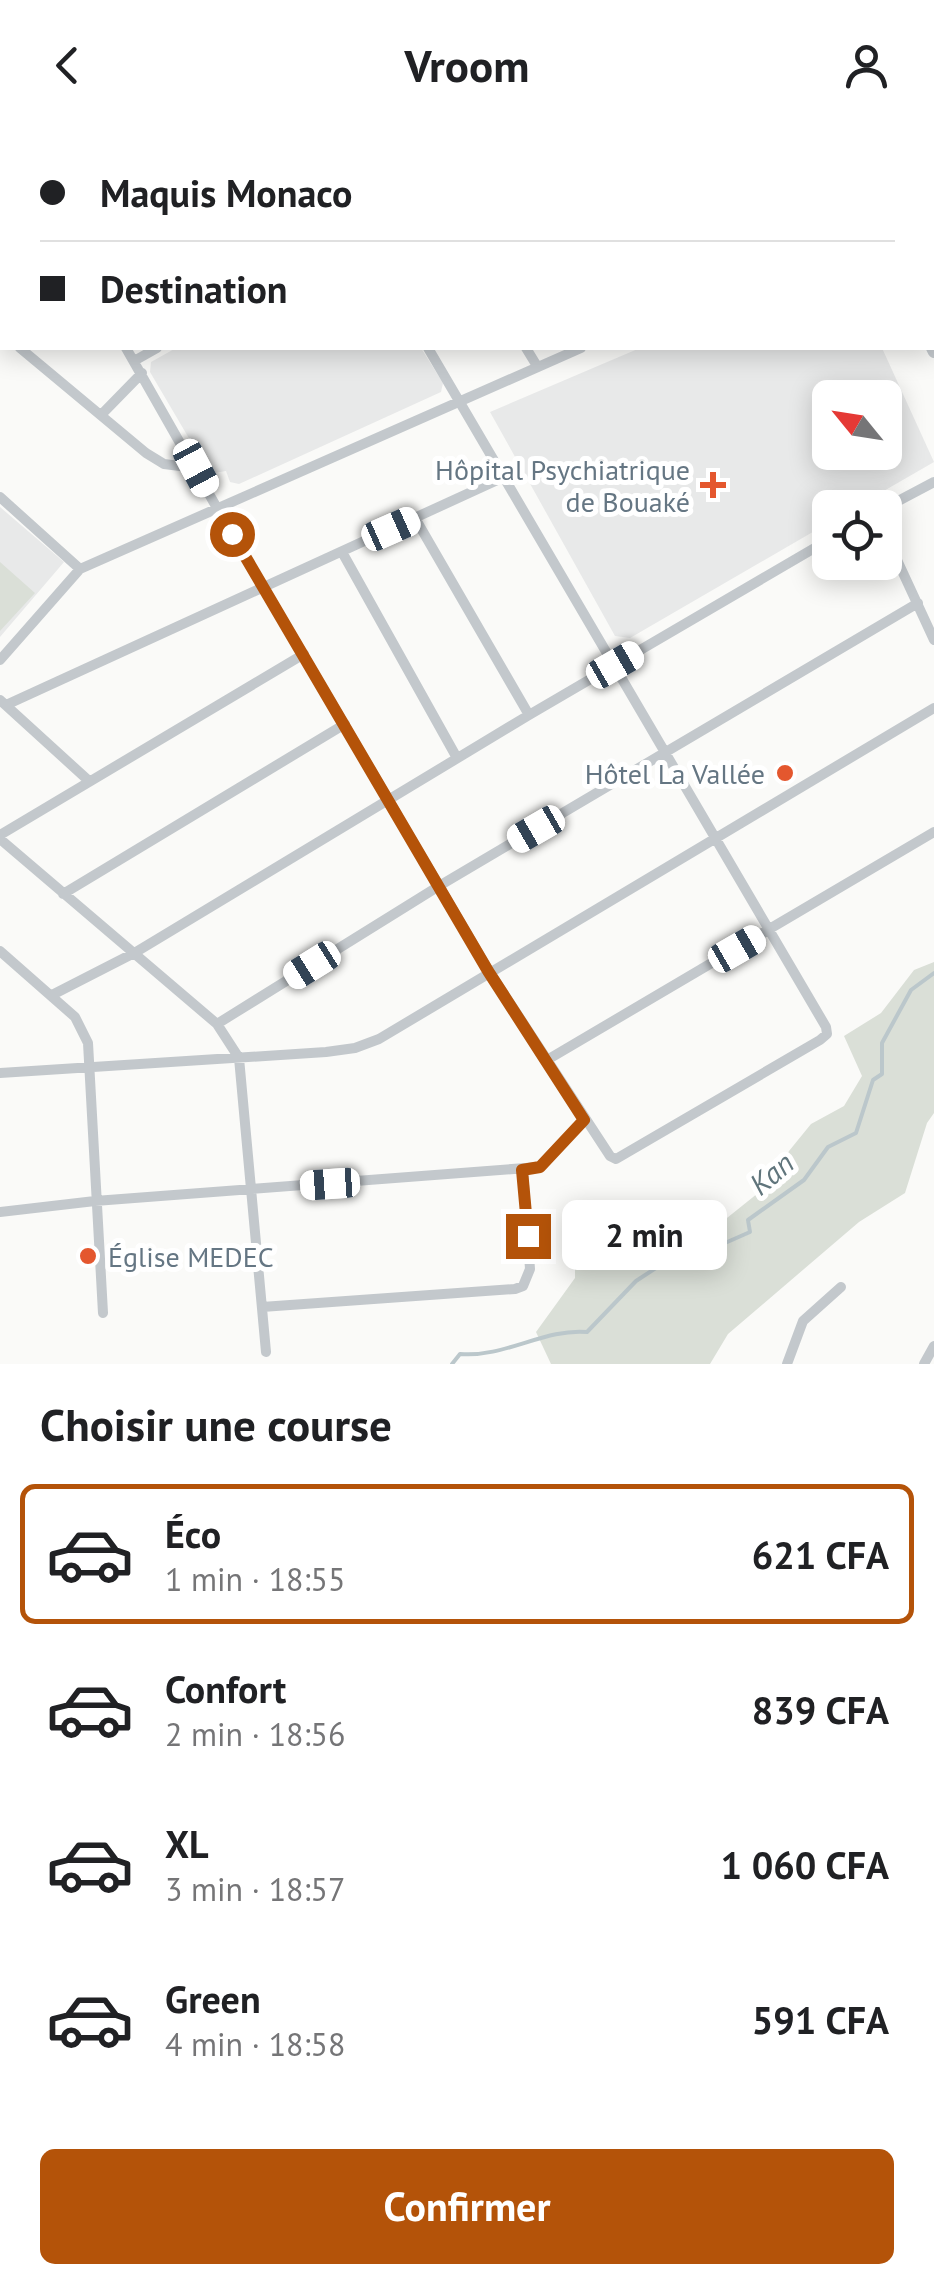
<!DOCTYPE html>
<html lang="fr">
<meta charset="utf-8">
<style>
body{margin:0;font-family:"PT Sans",sans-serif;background:#f2f2f2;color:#202124;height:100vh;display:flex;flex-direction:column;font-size:38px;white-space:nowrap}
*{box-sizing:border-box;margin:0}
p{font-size:32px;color:#757577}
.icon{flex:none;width:55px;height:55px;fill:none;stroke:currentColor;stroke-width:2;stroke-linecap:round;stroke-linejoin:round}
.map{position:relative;height:1234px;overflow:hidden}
.side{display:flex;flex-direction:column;background:#fff;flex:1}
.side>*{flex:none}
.banner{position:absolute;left:0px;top:0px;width:935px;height:220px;box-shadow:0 5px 25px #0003;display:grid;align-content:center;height:220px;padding:0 40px;background:#fff}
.needle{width:65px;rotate:300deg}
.controls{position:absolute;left:812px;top:250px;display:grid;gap:20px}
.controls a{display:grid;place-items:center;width:90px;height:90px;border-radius:15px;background:#fff;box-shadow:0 5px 25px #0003;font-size:50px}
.end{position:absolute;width:45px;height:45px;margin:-22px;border:12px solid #b45309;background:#fff;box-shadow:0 0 0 5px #fff}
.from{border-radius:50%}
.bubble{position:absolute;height:70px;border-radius:15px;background:#fff;box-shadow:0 5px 25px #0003;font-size:32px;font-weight:800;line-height:70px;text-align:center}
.car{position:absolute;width:30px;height:60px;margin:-30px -15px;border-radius:12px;box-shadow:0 0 8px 2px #0007;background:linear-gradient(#fff 24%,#345 0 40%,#fff 0 76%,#345 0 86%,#fff 0)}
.banner b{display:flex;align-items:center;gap:35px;height:95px;font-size:38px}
.banner b+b{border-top:2px solid #e0e0e0}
.banner i{width:25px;height:25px;background:#202124}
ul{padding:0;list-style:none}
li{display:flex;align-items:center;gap:30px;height:140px;margin:0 20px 15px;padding:0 20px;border:5px solid transparent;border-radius:15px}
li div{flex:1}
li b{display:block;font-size:38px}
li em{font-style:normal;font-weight:800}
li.current{border-color:#b45309}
li>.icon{width:90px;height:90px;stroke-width:1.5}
h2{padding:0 40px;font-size:45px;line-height:120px}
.cta{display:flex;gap:20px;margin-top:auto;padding:20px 40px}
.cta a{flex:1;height:115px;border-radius:15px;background:#b45309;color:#fff;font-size:40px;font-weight:800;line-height:115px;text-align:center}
header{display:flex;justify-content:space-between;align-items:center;height:130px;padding:0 40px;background:#fff;font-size:45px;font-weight:800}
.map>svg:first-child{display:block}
.built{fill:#e8e9e9;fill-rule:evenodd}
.green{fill:#dadfd7}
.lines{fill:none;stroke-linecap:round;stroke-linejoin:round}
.stream{stroke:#bbc7cb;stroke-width:4}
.minor{stroke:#c3c8cc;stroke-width:10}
.tertiary{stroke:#c3c8cc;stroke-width:12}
.route{stroke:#b45309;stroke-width:12}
.poi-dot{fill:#e4572e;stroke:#fff;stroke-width:4}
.labels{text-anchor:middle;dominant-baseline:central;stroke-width:10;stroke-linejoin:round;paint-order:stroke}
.poi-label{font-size:28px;fill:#657683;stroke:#fff;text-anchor:end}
.water-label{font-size:30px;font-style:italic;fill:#60757c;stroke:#fff}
</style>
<header><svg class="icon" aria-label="back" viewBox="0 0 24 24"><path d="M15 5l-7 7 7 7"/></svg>Vroom<svg class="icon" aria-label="person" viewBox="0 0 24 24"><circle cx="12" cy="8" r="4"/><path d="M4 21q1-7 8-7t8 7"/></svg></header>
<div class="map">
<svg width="934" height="1234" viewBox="0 0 934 1234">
<rect width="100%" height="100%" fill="#fafaf8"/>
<path class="built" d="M 176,218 L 421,218 L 443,253 L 441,262 L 239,354 L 230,352 L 226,341 L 214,343 L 207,339 L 150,242 L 151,232 Z
M 640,218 L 882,218 L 934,332 L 856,377 L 830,378 L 830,392 L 630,508 L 615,506 L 490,282 ZM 830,268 L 885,268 L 885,322 L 830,322 Z
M 0,377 L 64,432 L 0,507 Z"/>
<path class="green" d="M 0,432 L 35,463 L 0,501 Z
M 934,832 L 934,983 L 927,993 L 905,1063 L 859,1092 L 728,1204 L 710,1234 L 551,1234 L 536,1202 L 575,1148 L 575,1111 L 626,1105 L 649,1121 L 722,1092 L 773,1051 L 789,1021 L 811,994 L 844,976 L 862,946 L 844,906 L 881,883 L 914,840 Z"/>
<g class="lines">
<path class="stream" d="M 452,1234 L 460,1224 C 504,1228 545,1198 587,1202 L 636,1151 L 662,1134 L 684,1131 L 750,1102 L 748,1090 L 804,1050 L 828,1017 L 856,1003 L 873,950 L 882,944 L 882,913 L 911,860 L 934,843"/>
<path class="minor" d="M 97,0 L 99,2
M 307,0 L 309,2
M 518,0 L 519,2
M 667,0 L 669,2
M 199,2 L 203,0
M 480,2 L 484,0
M 0,6 L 2,10
M 932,67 L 934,67
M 0,150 L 2,147
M 0,201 L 2,203
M 20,218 L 146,323 L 164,334 L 196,338
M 126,218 L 217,378 L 489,841 L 610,1026 L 616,1029 L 820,910 L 827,904 L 826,897 L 428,218
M 526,218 L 537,236
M 134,231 L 157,218
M 101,285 L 142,243
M 0,367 L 80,439
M 885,378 L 934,352
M 415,388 L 529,585
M 885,404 L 934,510
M 342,422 L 457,628
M 0,530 L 80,439 L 581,218
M 0,570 L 89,651
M 6,575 L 504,347
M 0,705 L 304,524
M 0,709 L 217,894 L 239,928 L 266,1222
M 63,764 L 345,594
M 0,821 L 75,887 L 88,913 L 103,1183
M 52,865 L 136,822 L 529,585 L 830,409
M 217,894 L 439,756 L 918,473
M 547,930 L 934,702
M 0,943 L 326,922 L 355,918 L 379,909 L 934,578
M 0,1082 L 95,1071 L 539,1037 L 584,990
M 262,1177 L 515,1159 L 523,1156 L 530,1139 L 523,1040
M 787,1234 L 803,1191 L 841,1157
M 924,1234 L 934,1216"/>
<path class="tertiary" d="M 835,0 L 836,2
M 932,218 L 934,222"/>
</g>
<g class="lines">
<path class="route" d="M 232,404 L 488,841 L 584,990 L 540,1037 L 522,1040 L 528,1106"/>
</g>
<g class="poi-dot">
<path d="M708 340h10v10h10v10h-10v10h-10v-10h-10v-10h10z"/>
<circle cx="785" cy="643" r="10"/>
<circle cx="88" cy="1126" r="10"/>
</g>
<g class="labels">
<g class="poi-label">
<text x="690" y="339">Hôpital Psychiatrique<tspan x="690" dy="32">de Bouaké</tspan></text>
<text x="765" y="643">Hôtel La Vallée</text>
<text x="108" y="1126" text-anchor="start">Église MEDEC</text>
</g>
<g class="water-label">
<text transform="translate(771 1043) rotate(-40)">Kan</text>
</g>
</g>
</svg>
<div class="controls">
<a><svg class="needle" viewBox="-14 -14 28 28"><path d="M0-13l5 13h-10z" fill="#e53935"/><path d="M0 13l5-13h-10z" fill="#757577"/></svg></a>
<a><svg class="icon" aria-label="locate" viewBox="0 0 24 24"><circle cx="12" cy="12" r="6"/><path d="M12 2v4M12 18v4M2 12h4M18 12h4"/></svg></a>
</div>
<i class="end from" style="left:232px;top:404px"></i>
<i class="end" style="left:528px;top:1106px"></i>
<div class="bubble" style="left:562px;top:1070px;width:165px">2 min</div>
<i class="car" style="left:196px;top:338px;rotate:152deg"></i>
<i class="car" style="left:391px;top:399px;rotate:66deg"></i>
<i class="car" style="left:615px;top:535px;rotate:60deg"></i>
<i class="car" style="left:536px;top:699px;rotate:240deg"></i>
<i class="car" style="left:737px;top:819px;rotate:60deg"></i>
<i class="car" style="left:312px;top:835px;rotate:238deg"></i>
<i class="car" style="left:330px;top:1054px;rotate:266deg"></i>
<div class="banner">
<b><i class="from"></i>Maquis Monaco</b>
<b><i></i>Destination</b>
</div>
</div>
<section class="side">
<h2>Choisir une course</h2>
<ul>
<li class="current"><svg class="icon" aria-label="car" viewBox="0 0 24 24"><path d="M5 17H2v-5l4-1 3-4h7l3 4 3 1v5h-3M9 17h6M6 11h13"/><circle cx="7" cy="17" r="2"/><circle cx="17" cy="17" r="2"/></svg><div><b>Éco</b><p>1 min · 18:55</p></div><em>621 CFA</em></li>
<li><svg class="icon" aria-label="car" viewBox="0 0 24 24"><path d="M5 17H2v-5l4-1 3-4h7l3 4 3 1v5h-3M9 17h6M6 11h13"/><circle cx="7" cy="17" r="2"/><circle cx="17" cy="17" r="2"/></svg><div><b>Confort</b><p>2 min · 18:56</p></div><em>839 CFA</em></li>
<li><svg class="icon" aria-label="car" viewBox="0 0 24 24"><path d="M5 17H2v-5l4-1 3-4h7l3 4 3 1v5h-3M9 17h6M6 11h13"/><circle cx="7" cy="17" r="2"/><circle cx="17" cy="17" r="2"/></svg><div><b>XL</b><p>3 min · 18:57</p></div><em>1 060 CFA</em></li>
<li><svg class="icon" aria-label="car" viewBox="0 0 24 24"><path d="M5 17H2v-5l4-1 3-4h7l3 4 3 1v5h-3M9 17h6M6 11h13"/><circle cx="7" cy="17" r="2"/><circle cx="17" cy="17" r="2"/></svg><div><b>Green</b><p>4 min · 18:58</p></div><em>591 CFA</em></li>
</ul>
<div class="cta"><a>Confirmer</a></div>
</section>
